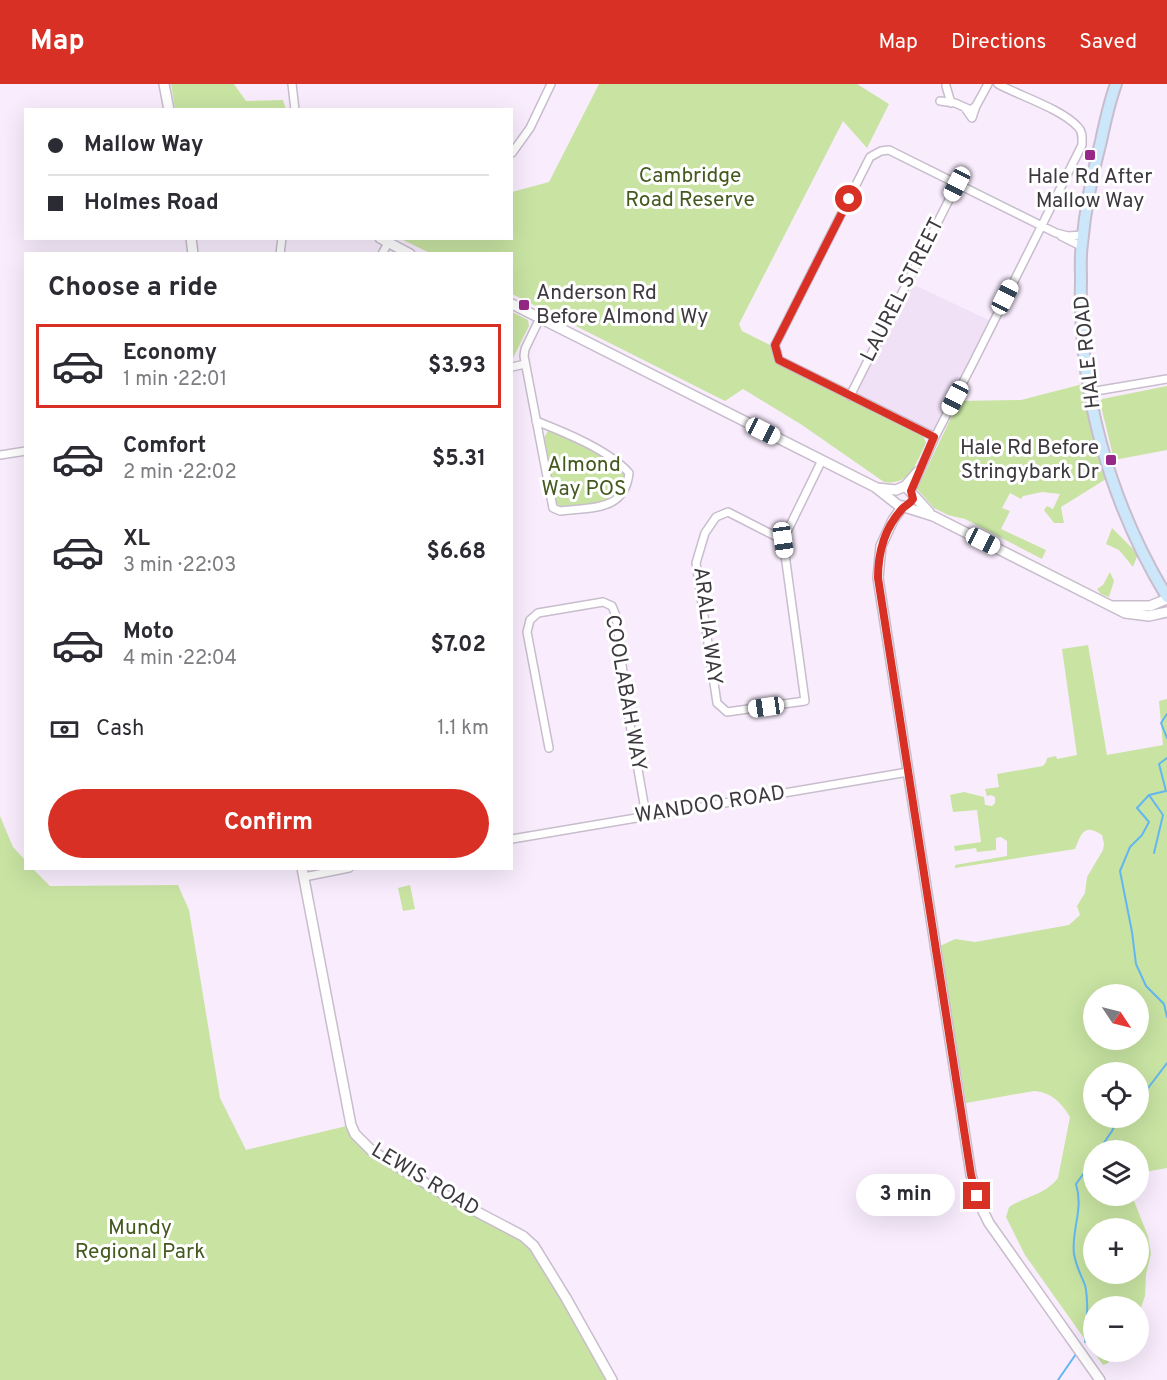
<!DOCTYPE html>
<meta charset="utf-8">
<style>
body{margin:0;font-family:Overpass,sans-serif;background:#f7f7f7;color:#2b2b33;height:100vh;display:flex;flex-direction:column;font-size:22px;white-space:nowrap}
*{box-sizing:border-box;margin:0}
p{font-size:20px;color:#7c7c81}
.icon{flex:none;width:33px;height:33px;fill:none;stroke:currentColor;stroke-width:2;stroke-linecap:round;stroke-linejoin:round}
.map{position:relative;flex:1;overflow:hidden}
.side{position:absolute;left:24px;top:168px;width:489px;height:618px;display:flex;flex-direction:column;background:#fff;border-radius:0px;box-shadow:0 6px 24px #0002}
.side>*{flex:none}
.guide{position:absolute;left:24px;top:24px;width:489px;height:132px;border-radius:0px;box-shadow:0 6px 24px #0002;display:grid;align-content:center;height:132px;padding:0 24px;background:#fff}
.needle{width:39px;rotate:125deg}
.controls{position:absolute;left:1083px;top:900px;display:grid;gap:12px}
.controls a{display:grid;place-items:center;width:66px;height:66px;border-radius:50%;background:#fff;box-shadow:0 6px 24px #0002;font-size:30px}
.end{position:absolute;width:27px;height:27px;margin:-14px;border:8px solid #d93025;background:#fff;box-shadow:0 0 0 3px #fff}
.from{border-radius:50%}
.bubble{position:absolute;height:42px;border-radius:21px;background:#fff;box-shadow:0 6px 24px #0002;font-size:20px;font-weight:700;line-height:42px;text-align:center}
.car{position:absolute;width:18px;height:36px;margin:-18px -9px;border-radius:8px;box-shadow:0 0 4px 2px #0007;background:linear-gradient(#fff 24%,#345 0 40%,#fff 0 76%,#345 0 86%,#fff 0)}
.guide b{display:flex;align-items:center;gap:21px;height:57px;font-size:22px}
.guide b+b{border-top:2px solid #e1e1e2}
.guide i{width:15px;height:15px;background:#2b2b33}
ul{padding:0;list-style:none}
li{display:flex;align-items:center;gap:18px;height:84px;margin:0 12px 9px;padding:0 12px;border:3px solid transparent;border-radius:0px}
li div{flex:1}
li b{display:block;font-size:22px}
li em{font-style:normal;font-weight:700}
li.active{border-color:#d93025}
li>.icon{width:54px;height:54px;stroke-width:1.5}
h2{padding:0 24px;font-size:27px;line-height:72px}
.pay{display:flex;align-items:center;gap:15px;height:66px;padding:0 24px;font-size:22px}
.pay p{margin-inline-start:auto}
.primary-button{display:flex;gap:12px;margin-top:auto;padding:12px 24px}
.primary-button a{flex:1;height:69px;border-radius:36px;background:#d93025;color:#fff;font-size:24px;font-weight:700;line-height:69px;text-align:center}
header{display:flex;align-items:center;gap:36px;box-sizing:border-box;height:84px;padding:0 30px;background:#d93025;color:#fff}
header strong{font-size:28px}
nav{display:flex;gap:33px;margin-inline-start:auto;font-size:21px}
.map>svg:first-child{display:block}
.built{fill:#f1e1f7}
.green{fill:#c8e3a2;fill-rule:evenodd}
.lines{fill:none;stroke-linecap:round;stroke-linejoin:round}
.stream{stroke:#64b6f1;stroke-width:2}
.minor-casing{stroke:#c8bdcd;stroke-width:10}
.tertiary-casing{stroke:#c8bdcd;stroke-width:12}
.secondary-casing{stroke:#c8bdcd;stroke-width:14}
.minor{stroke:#fff;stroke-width:7}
.tertiary{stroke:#fff;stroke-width:9}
.secondary{stroke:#cce6fa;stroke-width:10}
.route{stroke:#d93025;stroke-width:8}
.poi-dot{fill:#972888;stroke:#fff;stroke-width:2}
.labels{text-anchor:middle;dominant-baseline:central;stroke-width:6;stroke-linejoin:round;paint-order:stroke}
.park-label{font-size:21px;fill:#44591e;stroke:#fff}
.poi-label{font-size:21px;fill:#3d393f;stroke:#fff}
.street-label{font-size:21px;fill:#3d393f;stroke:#fff}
</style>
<header>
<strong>Map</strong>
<nav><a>Map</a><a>Directions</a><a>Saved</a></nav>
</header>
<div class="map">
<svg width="1167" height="1296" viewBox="0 0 1167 1296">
<rect width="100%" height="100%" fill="#f9edfd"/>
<path class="built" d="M 908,198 L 993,238 L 935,353 L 850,312 Z"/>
<path class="green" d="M 171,0 L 234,0 L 246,17 L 283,16 L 286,25 L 175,25 Z
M 599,0 L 857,0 L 889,20 L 867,64 L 843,37 L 739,240 L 742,247 L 774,263 L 777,278 L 923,351 L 926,359 C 916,379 910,402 884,398 L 802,341 L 743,305 L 725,317 L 512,210 L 512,170 L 430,169 L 401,155 L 512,154 L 512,108 L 549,98 Z
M 512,228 L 528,236 L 529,242 L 512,276 Z
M 1083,300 L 1093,349 L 1106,395 L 1061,423 L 1064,439 L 1054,439 L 1044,426 L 1047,422 L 1053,425 L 1060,410 L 1042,408 L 1023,412 L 1021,415 L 1010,409 L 1002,424 L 1010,427 L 1001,445 L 1046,466 L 1042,475 L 965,435 L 948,431 L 934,424 L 917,405 L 959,317 L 1021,316 Z
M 1167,302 L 1167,366 L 1114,376 L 1100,318 L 1102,315 Z
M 549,345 L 619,377 L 629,389 L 628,398 L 611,420 L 564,425 L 556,419 L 544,354 Z
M 1112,444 L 1138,470 L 1133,483 L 1119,466 L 1106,460 Z
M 1110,488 L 1114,497 L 1109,513 L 1101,510 L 1097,505 L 1103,501 Z
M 1088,561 L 1107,671 L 1163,661 L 1159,617 L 1167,615 L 1167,1084 L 1139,1089 L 1138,1066 L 1094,1066 L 1094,1112 L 1132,1112 L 1148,1152 L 1151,1170 L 1146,1190 L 1145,1212 L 1139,1229 L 1138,1222 L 1094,1222 L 1094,1268 L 1116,1268 L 1108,1279 L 1103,1281 L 1025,1171 L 1006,1133 L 1009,1123 C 1026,1112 1045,1111 1058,1094 L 1070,1033 C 1061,1018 1051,1008 1034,1007 L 966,1019 L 940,862 L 955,855 L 975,858 L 1069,841 L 1080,831 L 1077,822 L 1085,809 L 1087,793 L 1103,766 L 1104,760 L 1102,751 C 1083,738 1081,751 1075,765 L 955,784 L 955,781 L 1007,772 L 1007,757 L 1001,753 L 996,754 L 996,766 L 977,768 L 976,764 L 955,767 L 954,762 L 981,758 L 977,726 L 953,728 L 950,711 L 964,708 L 984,713 L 985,721 L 992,722 L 995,719 L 995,713 L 991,711 L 987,712 L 985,705 L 999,703 L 997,690 L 1043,682 L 1046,678 L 1047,674 L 1056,672 L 1057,675 L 1077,671 L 1062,565 ZM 1094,910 L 1138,910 L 1138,956 L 1094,956 ZM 1094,988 L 1138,988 L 1138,1034 L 1094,1034 ZM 1094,1144 L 1138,1144 L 1138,1190 L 1094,1190 Z
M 0,732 L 13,763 L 25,776 L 26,784 L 33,785 L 50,802 L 178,801 L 189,826 L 220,1014 L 246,1066 L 351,1041 L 361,1056 L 523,1152 L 612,1296 L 0,1296 Z
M 410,801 L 415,825 L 403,827 L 398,804 Z"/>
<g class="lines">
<path class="stream" d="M 1167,630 L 1161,639 L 1167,654
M 1149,711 L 1137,724 L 1149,738 L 1142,751 L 1130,763 L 1120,787 L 1132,848 L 1136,880 L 1146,902 L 1164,920 L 1167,933
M 1154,769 L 1163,731 L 1149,711 L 1166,707 L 1159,680 L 1167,674
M 1138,1014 L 1145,1008 L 1167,979
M 1099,1066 L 1112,1047 L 1118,1034
M 1085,1258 C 1088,1248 1088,1211 1085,1201 C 1081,1191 1076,1182 1074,1170 C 1071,1146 1084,1126 1076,1100 L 1094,1075
M 1058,1296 L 1076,1270"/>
<g class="minor-casing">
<path id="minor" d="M 292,0 L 295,26
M 946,2 L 951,19
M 940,17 L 955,19 L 971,26 L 976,22 L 988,0
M 965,24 L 972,34 L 976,22
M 512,69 L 530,44 L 551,0
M 1061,152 L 1081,162
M 280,170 L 282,154
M 382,170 L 388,159
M 512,283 L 525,280
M 1090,308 L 1167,295
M 850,312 L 957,100
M 536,337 C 564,348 609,366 629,389 C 625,428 590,423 560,427 L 553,424 L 524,272 L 525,265 L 540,234
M 935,353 L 779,276 L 775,261 L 870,73 L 881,67 L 889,66 L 1056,149 L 1068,152 L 1083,151
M 0,371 L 26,367
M 903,403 L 917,387
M 911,407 L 935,353 L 975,275 L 1082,61 C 1082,54 1083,48 1078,43 C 1062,25 1020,12 998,0
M 783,456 L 728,428 L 716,433 L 705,449 L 696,479 L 717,619 L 727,628 L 805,617 L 783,456 L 822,376
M 549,664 L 527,548 L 530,536 L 538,529 L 603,518 L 612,522 L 616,532 L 628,629 L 646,731
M 512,755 L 908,688
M 304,793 L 349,784"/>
</g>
<g class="tertiary-casing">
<path id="tertiary" d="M 164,0 L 169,26
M 191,154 L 193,170
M 380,154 L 410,170
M 512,220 L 875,403 L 898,421 L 933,432 L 1125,529 L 1149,532 L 1167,528
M 877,404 L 896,406 L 903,403 L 907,404 L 929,428
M 903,422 L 893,436 L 881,462 L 878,494 L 971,1091 L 979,1119 L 989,1139 L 1100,1296
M 1114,522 L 1150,522 L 1167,515
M 302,784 L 351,1041 L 355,1050 L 372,1067 L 445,1111 L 523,1152 L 534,1162 L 566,1214 L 612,1296"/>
</g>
<g class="secondary-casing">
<path id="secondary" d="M 1116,0 C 1109,19 1105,38 1101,57 C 1092,91 1085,126 1082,160 C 1080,172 1081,185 1081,197 C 1078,307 1110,419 1167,513"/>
</g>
<use href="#minor" class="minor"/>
<use href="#tertiary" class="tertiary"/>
<use href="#secondary" class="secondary"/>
</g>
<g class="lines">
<path class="route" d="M 849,115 L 775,261 L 779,276 L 934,353 L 911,407 L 913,415 C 910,420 906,421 903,424 C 885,443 878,468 878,494 L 971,1091 L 977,1112"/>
</g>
<g class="poi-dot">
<rect x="1084" y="65" width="12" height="12" rx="3"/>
<rect x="518" y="215" width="12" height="12" rx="3"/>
<rect x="1105" y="370" width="12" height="12" rx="3"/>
</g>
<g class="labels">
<g class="park-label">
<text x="690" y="92">Cambridge<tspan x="690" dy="24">Road Reserve</tspan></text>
<text x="584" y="381">Almond<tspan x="584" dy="24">Way POS</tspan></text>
<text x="140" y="1144">Mundy<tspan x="140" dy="24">Regional Park</tspan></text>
</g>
<g class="poi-label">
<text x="1090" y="93">Hale Rd After<tspan x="1090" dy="24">Mallow Way</tspan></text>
<text x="536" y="209" text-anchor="start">Anderson Rd<tspan x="536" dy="24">Before Almond Wy</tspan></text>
<text x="1099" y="364" text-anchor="end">Hale Rd Before<tspan x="1099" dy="24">Stringybark Dr</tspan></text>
</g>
<g class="street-label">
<text transform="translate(903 206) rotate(-63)">LAUREL STREET</text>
<text transform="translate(1088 268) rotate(-96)">HALE ROAD</text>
<text transform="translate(707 542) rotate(83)">ARALIA WAY</text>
<text transform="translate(625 609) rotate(80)">COOLABAH WAY</text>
<text transform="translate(710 721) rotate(-9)">WANDOO ROAD</text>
<text transform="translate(425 1096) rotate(31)">LEWIS ROAD</text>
</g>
</g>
</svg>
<div class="controls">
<a><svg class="needle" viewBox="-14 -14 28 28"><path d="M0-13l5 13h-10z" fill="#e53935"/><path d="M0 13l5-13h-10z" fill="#7c7c81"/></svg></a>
<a><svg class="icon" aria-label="locate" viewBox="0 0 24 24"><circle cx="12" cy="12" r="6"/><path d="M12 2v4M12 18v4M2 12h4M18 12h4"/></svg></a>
<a><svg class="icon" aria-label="layers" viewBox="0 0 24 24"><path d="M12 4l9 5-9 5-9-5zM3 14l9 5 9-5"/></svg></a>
<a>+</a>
<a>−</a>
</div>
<i class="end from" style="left:849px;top:115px"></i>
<i class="end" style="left:977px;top:1112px"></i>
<div class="bubble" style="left:856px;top:1090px;width:99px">3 min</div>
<i class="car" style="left:957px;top:100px;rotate:207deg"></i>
<i class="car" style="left:1005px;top:213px;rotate:27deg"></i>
<i class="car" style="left:955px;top:314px;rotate:208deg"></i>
<i class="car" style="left:763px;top:347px;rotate:117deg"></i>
<i class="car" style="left:783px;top:456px;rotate:172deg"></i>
<i class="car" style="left:983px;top:457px;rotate:117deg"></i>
<i class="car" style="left:766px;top:623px;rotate:262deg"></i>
<div class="guide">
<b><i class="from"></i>Mallow Way</b>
<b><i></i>Holmes Road</b>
</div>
<section class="side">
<h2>Choose a ride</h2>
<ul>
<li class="active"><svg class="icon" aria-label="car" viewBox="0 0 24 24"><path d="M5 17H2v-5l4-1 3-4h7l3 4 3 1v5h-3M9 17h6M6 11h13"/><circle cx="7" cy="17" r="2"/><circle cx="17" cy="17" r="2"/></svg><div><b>Economy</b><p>1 min · 22:01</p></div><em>$3.93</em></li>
<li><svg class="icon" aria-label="car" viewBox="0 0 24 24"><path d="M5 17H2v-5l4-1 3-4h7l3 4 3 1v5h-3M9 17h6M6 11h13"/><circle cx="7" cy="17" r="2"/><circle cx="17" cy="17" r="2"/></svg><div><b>Comfort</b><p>2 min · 22:02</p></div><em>$5.31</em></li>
<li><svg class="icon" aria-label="car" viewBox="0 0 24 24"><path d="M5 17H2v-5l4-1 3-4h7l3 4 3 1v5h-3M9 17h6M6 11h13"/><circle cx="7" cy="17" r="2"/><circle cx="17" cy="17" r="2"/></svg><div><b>XL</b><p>3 min · 22:03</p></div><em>$6.68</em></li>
<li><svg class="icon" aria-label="car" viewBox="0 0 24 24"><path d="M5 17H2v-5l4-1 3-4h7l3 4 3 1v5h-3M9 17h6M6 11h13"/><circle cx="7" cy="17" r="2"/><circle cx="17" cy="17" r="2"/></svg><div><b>Moto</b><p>4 min · 22:04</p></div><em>$7.02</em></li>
</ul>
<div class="pay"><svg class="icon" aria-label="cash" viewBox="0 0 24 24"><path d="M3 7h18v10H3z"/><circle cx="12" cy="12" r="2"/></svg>Cash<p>1.1 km</p></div>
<div class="primary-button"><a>Confirm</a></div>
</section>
</div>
